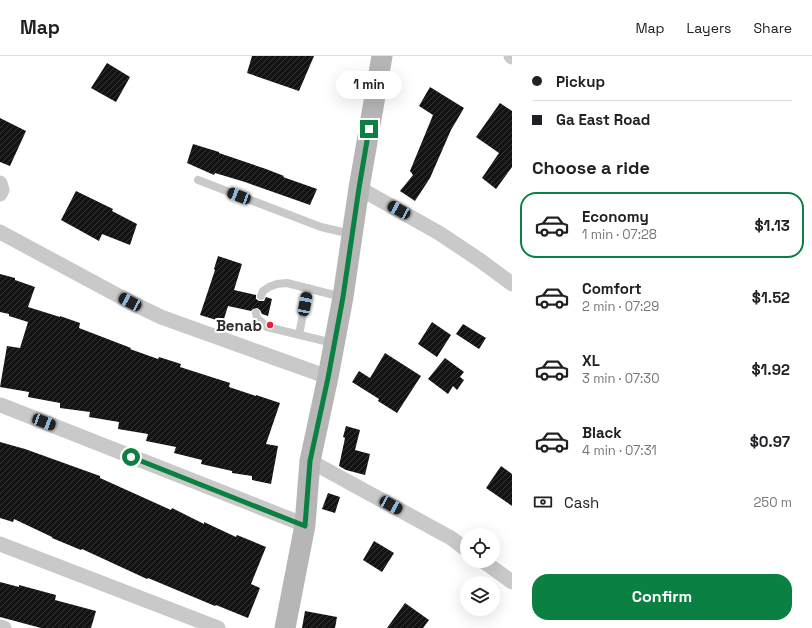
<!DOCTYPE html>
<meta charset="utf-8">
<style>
body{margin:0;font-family:"Space Grotesk",sans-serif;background:#f2f2f2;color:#202124;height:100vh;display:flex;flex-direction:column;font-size:15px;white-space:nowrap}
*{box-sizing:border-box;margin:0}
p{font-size:13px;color:#757577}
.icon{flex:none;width:22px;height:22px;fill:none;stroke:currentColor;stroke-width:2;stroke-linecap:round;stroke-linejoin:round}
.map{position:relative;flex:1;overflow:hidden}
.panel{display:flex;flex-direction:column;background:#fff;width:300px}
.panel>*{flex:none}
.banner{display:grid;align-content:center;height:88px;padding:0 20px;background:#fff}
.fabs{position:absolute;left:460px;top:472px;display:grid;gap:8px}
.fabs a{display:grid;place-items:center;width:40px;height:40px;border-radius:50%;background:#fff;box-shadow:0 4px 16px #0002;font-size:20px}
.end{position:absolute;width:18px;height:18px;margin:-9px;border:5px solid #0b8043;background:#fff;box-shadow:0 0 0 2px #fff}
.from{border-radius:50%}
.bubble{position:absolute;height:28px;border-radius:14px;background:#fff;box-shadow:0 4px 16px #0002;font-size:13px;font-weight:700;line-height:28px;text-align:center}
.car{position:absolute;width:12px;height:24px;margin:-12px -6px;border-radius:5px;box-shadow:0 0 3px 1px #0007;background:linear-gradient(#222 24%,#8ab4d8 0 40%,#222 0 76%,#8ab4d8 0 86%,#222 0)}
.banner b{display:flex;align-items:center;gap:14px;height:38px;font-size:15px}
.banner b+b{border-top:1px solid #e0e0e0}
.banner i{width:10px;height:10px;background:#202124}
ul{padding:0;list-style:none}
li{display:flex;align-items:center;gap:12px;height:66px;margin:0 8px 6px;padding:0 12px;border:2px solid transparent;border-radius:16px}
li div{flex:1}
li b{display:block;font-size:15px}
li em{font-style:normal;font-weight:700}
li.selected{border-color:#0b8043}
li>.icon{width:36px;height:36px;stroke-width:1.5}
h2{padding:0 20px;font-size:18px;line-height:48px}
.pay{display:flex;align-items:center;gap:10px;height:44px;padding:0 20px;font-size:15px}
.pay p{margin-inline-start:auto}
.cta{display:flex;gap:8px;margin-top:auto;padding:8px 20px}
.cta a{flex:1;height:46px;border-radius:16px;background:#0b8043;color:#fff;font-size:16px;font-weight:700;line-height:46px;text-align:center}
header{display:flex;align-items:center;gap:24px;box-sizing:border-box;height:56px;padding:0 20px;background:#fff;border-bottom:1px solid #e0e0e0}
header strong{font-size:19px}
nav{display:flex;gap:22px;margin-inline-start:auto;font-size:14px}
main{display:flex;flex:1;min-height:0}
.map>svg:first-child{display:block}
.building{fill:url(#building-hatch)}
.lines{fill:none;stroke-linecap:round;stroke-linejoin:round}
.lane{stroke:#c9c9c9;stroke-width:8}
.street{stroke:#c9c9c9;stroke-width:15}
.secondary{stroke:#b6b6b6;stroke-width:21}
.route{stroke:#0b8043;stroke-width:5}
.poi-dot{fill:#f71a38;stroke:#fff;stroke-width:1.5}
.labels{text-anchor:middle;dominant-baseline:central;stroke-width:4;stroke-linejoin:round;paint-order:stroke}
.poi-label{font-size:15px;font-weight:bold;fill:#2c2c2c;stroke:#fff;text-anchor:end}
</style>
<header>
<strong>Map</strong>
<nav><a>Map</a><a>Layers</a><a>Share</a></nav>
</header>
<main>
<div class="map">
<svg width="512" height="572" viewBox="0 0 512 572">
<defs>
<pattern id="building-hatch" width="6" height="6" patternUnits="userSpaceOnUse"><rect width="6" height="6" fill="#131313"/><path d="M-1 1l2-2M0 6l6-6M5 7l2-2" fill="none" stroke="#363636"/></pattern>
</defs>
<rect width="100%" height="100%" fill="#fff"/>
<path class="building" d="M 252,0 L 314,0 L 299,35 L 247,17 Z
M 107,7 L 130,21 L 116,46 L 91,32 Z
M 430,31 L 464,52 L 451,74 L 430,122 L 415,145 L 400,135 L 413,119 L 410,115 L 433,59 L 419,50 Z
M 500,47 L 512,55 L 512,111 L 496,133 L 482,122 L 499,97 L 476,81 Z
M 0,62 L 26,75 L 10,110 L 0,106 Z
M 193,88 L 219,96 L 219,97 L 266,113 L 284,120 L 283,121 L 317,133 L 310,149 L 245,126 L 215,117 L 214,119 L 187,107 Z
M 76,135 L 113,153 L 112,155 L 137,168 L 130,189 L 102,178 L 99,185 L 61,164 Z
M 218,200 L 242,208 L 234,234 L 256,239 L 256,243 L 259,245 L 264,245 L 266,241 L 272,243 L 268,260 L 262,258 L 260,254 L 257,252 L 253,253 L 251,255 L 228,250 L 223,266 L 200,259 L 215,214 L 214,213 Z
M 0,218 L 15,222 L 15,224 L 35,231 L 28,251 L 60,261 L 60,260 L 80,267 L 79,272 L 131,292 L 130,293 L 158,303 L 159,301 L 181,308 L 180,311 L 230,327 L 229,331 L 256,340 L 256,339 L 280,347 L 266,388 L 278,390 L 271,428 L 252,424 L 252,420 L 232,417 L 232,415 L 201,408 L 202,404 L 174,397 L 176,391 L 146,385 L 148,378 L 118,373 L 119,366 L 89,361 L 90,356 L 60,352 L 60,347 L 28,341 L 29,336 L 0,331 L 7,290 L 20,292 L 28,266 L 9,260 L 9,258 L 0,256 Z
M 432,266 L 451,279 L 437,301 L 418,288 Z
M 463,268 L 486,282 L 479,293 L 456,278 Z
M 385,297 L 421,320 L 397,357 L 378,345 L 379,343 L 352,326 L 359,315 L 370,322 Z
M 445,302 L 464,316 L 460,321 L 464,324 L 457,334 L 453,330 L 448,338 L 428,323 Z
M 346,370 L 360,374 L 355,394 L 370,398 L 365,419 L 346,414 L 339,410 L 345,382 L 343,381 Z
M 0,386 L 25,393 L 100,420 L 100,422 L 171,454 L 172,452 L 204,468 L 204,466 L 236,481 L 237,479 L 266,491 L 251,528 L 260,532 L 248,562 L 216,549 L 215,550 L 148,522 L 147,523 L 82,493 L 81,494 L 52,482 L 52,481 L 14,463 L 13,466 L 0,462 Z
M 501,410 L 512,418 L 512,450 L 486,432 Z
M 328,437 L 340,441 L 335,457 L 322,453 Z
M 374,485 L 394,497 L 382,516 L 363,504 Z
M 0,526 L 19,531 L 19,529 L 56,539 L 55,544 L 96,555 L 91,572 L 41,572 L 0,561 Z
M 405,547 L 429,564 L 423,572 L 387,572 Z
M 305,555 L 337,561 L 335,572 L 302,572 Z"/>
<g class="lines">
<path class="lane" d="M 198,124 L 321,171 L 351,178
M 261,240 L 263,235 L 269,231 L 277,228 L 287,227 L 342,241
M 256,257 L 257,262 L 267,271 L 333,287
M 299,279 L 308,232"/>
<path class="street" d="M 511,0 L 512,1
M 0,127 L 2,134 L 0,138
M 359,132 L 439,177 L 481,205 L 512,228
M 0,176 L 130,246 L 161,261 L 328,321
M 1,349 L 305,469
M 310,405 L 451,482 L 467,494
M 0,488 L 218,572
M 483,505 L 512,526
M 0,571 L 4,572"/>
<path class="secondary" d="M 285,572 L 305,469 L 310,405 L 328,321 L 343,241 L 359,132 L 382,0"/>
</g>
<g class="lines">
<path class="route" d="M 131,401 L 305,470 L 310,405 L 328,322 L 343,241 L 359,132 L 369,73"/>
</g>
<circle class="poi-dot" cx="270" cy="269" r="4"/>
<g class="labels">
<g class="poi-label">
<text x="262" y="269">Benab</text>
</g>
</g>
</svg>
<div class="fabs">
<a><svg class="icon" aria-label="locate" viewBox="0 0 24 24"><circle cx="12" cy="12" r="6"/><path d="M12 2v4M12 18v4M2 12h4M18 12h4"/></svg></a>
<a><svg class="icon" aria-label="layers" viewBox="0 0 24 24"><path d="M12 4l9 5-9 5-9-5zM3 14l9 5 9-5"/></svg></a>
</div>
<i class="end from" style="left:131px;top:401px"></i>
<i class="end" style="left:369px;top:73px"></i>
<div class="bubble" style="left:336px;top:15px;width:66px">1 min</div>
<i class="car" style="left:239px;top:140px;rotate:291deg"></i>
<i class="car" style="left:399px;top:154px;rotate:299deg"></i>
<i class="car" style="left:130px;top:246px;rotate:298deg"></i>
<i class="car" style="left:305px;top:248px;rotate:11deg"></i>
<i class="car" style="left:44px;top:366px;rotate:111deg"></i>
<i class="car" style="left:391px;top:449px;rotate:119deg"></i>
</div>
<section class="panel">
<div class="banner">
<b><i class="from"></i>Pickup</b>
<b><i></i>Ga East Road</b>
</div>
<h2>Choose a ride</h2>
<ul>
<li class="selected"><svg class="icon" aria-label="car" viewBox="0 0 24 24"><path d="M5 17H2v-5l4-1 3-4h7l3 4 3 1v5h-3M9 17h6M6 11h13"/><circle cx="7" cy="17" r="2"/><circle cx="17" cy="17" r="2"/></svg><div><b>Economy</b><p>1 min · 07:28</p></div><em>$1.13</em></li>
<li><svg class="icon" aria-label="car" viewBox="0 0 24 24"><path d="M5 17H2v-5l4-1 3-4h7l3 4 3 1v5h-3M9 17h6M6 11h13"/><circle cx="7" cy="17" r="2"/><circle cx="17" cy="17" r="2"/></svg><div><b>Comfort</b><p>2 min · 07:29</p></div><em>$1.52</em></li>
<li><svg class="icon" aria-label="car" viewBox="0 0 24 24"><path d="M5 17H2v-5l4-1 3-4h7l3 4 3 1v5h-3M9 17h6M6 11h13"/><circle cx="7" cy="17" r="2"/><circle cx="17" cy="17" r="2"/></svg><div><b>XL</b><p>3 min · 07:30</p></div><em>$1.92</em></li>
<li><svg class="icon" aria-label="car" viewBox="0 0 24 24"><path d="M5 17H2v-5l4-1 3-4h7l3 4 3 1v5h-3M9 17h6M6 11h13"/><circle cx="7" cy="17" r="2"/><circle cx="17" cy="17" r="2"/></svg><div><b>Black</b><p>4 min · 07:31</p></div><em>$0.97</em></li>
</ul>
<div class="pay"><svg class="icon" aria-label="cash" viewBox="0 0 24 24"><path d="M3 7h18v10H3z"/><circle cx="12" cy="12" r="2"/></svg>Cash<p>250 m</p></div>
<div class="cta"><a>Confirm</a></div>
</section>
</main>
